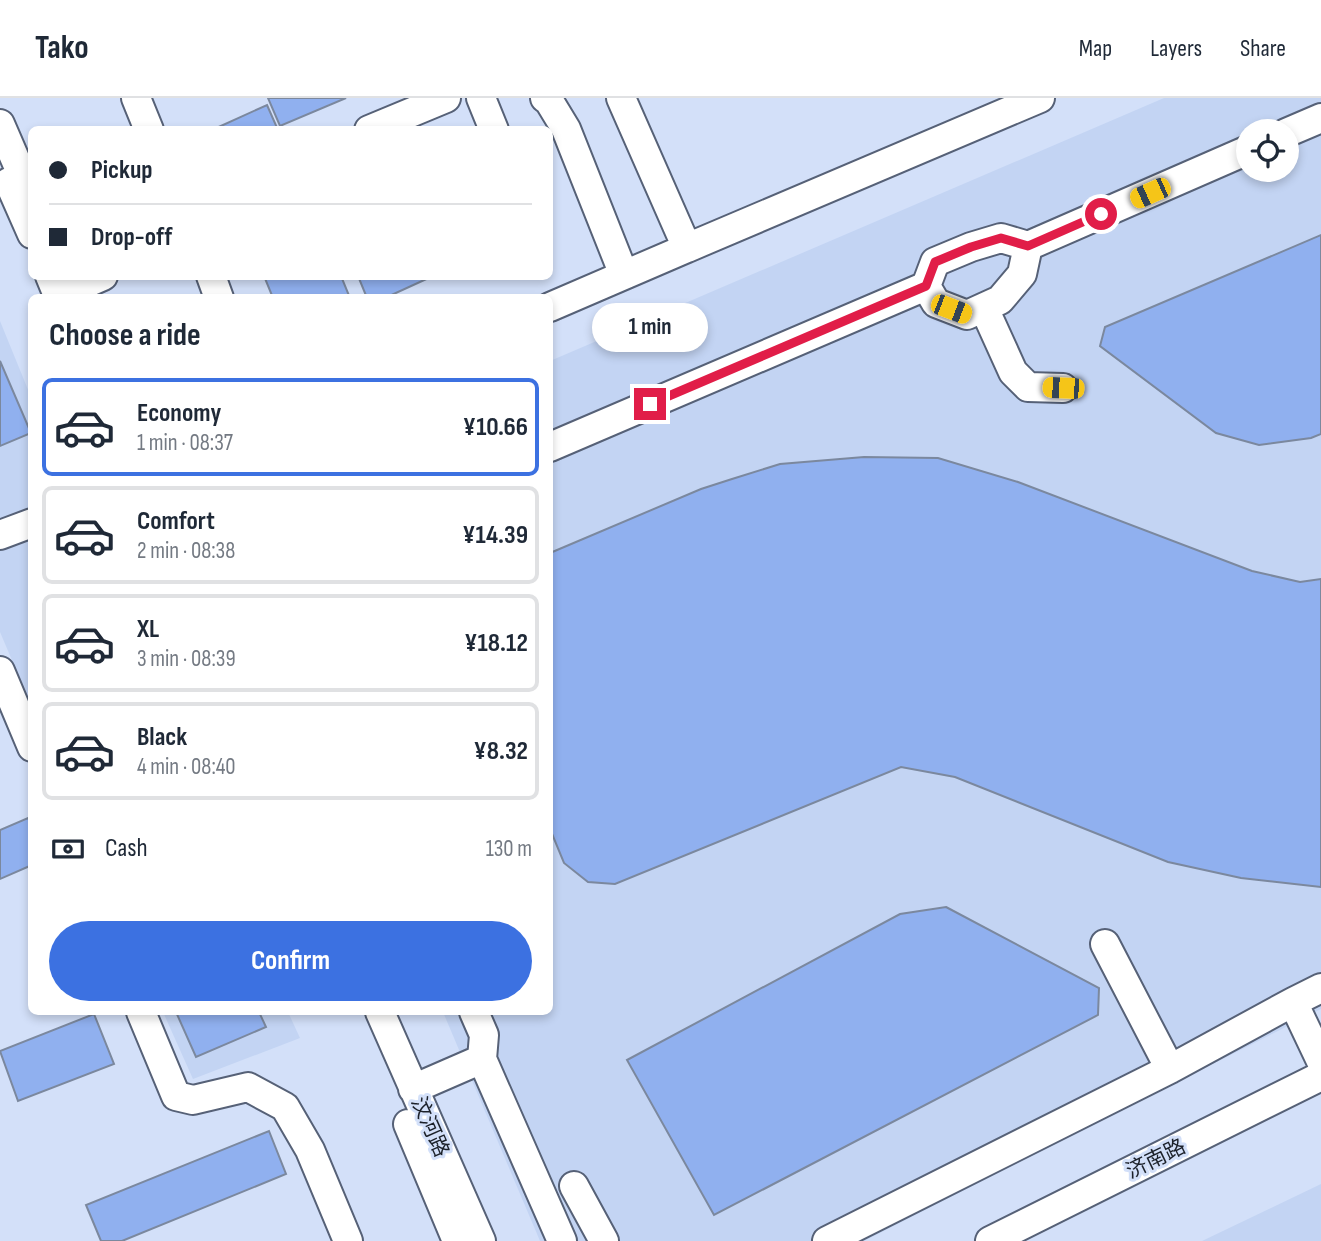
<!DOCTYPE html>
<meta charset="utf-8">
<style>
body{margin:0;font-family:"Sofia Sans Condensed","Noto Sans SC",sans-serif;background:#f6f6f7;color:#1f2937;height:100vh;display:flex;flex-direction:column;font-size:26px;white-space:nowrap}
*{box-sizing:border-box;margin:0}
p{font-size:23px;color:#747a83}
.icon{flex:none;width:38px;height:38px;fill:none;stroke:currentColor;stroke-width:2;stroke-linecap:round;stroke-linejoin:round}
.map{position:relative;flex:1;overflow:hidden}
.sheet{position:absolute;left:28px;top:196px;width:525px;height:721px;display:flex;flex-direction:column;background:#fff;border-radius:10px;box-shadow:0 4px 10px #0003}
.sheet>*{flex:none}
.banner{position:absolute;left:28px;top:28px;width:525px;height:154px;border-radius:10px;box-shadow:0 4px 10px #0003;display:grid;align-content:center;height:154px;padding:0 21px;background:#fff}
.tools{position:absolute;left:1236px;top:21px;display:grid;gap:14px}
.tools a{display:grid;place-items:center;width:63px;height:63px;border-radius:50%;background:#fff;box-shadow:0 4px 10px #0003;font-size:35px}
.end{position:absolute;width:32px;height:32px;margin:-16px;border:9px solid #e11d48;background:#fff;box-shadow:0 0 0 4px #fff}
.from{border-radius:50%}
.bubble{position:absolute;height:49px;border-radius:24px;background:#fff;box-shadow:0 4px 10px #0003;font-size:23px;font-weight:700;line-height:49px;text-align:center}
.car{position:absolute;width:21px;height:42px;margin:-21px -10px;border-radius:9px;box-shadow:0 0 5px 2px #0007;background:linear-gradient(#f5c518 24%,#345 0 40%,#f5c518 0 76%,#345 0 86%,#f5c518 0)}
.banner b{display:flex;align-items:center;gap:24px;height:66px;font-size:26px}
.banner b+b{border-top:2px solid #e0e1e3}
.banner i{width:18px;height:18px;background:#1f2937}
ul{padding:0;list-style:none}
li{display:flex;align-items:center;gap:21px;height:98px;margin:0 14px 10px;padding:0 7px;border:4px solid #e0e1e3;border-radius:10px}
li div{flex:1}
li b{display:block;font-size:26px}
li em{font-style:normal;font-weight:700}
li.selected{border-color:#3c71e1}
li>.icon{width:63px;height:63px;stroke-width:1.5}
h2{padding:0 21px;font-size:32px;line-height:84px}
.pay{display:flex;align-items:center;gap:18px;height:77px;padding:0 21px;font-size:26px}
.pay p{margin-inline-start:auto}
.primary-button{display:flex;gap:14px;margin-top:auto;padding:14px 21px}
.primary-button a{flex:1;height:80px;border-radius:42px;background:#3c71e1;color:#fff;font-size:28px;font-weight:700;line-height:80px;text-align:center}
header{display:flex;align-items:center;gap:42px;box-sizing:border-box;height:98px;padding:0 35px;background:#fff;border-bottom:2px solid #e0e1e3}
header strong{font-size:33px}
nav{display:flex;gap:38px;margin-inline-start:auto;font-size:24px}
.map>svg:first-child{display:block}
.built{fill:#c3d4f3;fill-rule:evenodd}
.building{fill:#90b0ef;stroke:#7b889e;stroke-width:2}
.lines{fill:none;stroke-linecap:round;stroke-linejoin:round}
.minor-casing{stroke:#566177;stroke-width:32}
.minor{stroke:#fff;stroke-width:28}
.route{stroke:#e11d48;stroke-width:9}
.labels{text-anchor:middle;dominant-baseline:central;stroke-width:6;stroke-linejoin:round;paint-order:stroke}
.street-label{font-size:21px;fill:#1b2029;stroke:#d3e0f9}
</style>
<header>
<strong>Tako</strong>
<nav><a>Map</a><a>Layers</a><a>Share</a></nav>
</header>
<div class="map">
<svg width="1321" height="1143" viewBox="0 0 1321 1143">
<rect width="100%" height="100%" fill="#d3e0f9"/>
<path class="built" d="M 1164,0 L 1321,0 L 1321,911 L 864,1143 L 540,1143 L 443,914 L 550,914 L 550,263 ZM 1248,33 L 1286,33 L 1286,72 L 1248,72 Z
M 0,223 L 31,299 L 31,607 L 0,534 Z
M 163,914 L 288,914 L 300,940 L 193,981 Z
M 1321,1086 L 1321,1143 L 1202,1143 Z"/>
<path class="building" d="M 268,0 L 346,0 L 280,28 Z
M 267,7 L 278,32 L 212,32 Z
M 1321,137 L 1321,336 L 1311,340 L 1259,347 L 1216,335 L 1100,248 L 1105,229 Z
M 264,178 L 341,178 L 350,200 L 273,200 Z
M 358,178 L 433,178 L 385,200 L 367,200 Z
M 0,263 L 31,335 L 0,348 Z
M 864,359 L 938,360 L 1018,384 L 1252,473 L 1300,484 L 1321,481 L 1321,789 L 1241,780 L 1168,764 L 955,679 L 901,669 L 615,786 L 588,784 L 564,765 L 550,731 L 550,455 L 701,391 L 732,381 L 780,366 Z
M 28,720 L 32,728 L 32,767 L 0,781 L 0,732 Z
M 946,809 L 1099,890 L 1098,917 L 714,1117 L 627,962 L 900,816 Z
M 176,914 L 259,914 L 266,929 L 196,959 Z
M 94,916 L 114,966 L 18,1003 L 0,953 Z
M 269,1033 L 286,1076 L 122,1143 L 101,1143 L 86,1107 Z"/>
<g class="lines">
<g class="minor-casing">
<path id="minor" d="M 136,0 L 149,32
M 481,0 L 494,32
M 545,0 L 549,3 L 566,31 L 624,177
M 621,0 L 687,150 L 1040,0
M 0,26 L 32,100
M 369,32 L 446,0
M 1286,35 L 1321,20
M 9,84 L 32,136
M 50,178 L 59,200
M 211,178 L 219,200
M 926,188 L 936,205 L 967,217 L 1000,202 L 1022,176 L 1028,148
M 71,192 L 103,178
M 550,209 L 687,150
M 984,210 L 1013,274 L 1028,289 L 1063,290
M 550,349 L 926,188 L 935,164 L 971,149 L 1001,140 L 1028,148 L 1248,52
M 0,437 L 32,425
M 0,573 L 32,649
M 1105,846 L 1170,971 L 1293,904 L 1321,963
M 1293,904 L 1321,890
M 141,914 L 176,998 L 193,1002 L 248,989 L 285,1009 L 310,1052 L 348,1143
M 380,914 L 481,1143
M 474,914 L 484,937 L 482,961
M 413,991 L 482,961 L 562,1143
M 408,1026 L 457,1143
M 574,1088 L 604,1143
M 827,1143 L 1170,971
M 990,1143 L 1321,978"/>
</g>
<use href="#minor" class="minor"/>
</g>
<g class="lines">
<path class="route" d="M 650,306 L 926,188 L 935,164 L 971,149 L 1001,140 L 1028,148 L 1101,116"/>
</g>
<g class="labels">
<g class="street-label">
<text transform="translate(430 1029) rotate(66)">汶河路</text>
<text transform="translate(1156 1061) rotate(-26)">济南路</text>
</g>
</g>
</svg>
<div class="tools">
<a><svg class="icon" aria-label="locate" viewBox="0 0 24 24"><circle cx="12" cy="12" r="6"/><path d="M12 2v4M12 18v4M2 12h4M18 12h4"/></svg></a>
</div>
<i class="end from" style="left:1101px;top:116px"></i>
<i class="end" style="left:650px;top:306px"></i>
<div class="bubble" style="left:592px;top:205px;width:116px">1 min</div>
<i class="car" style="left:1150px;top:95px;rotate:246deg"></i>
<i class="car" style="left:951px;top:211px;rotate:111deg"></i>
<i class="car" style="left:1063px;top:290px;rotate:272deg"></i>
<div class="banner">
<b><i class="from"></i>Pickup</b>
<b><i></i>Drop-off</b>
</div>
<section class="sheet">
<h2>Choose a ride</h2>
<ul>
<li class="selected"><svg class="icon" aria-label="car" viewBox="0 0 24 24"><path d="M5 17H2v-5l4-1 3-4h7l3 4 3 1v5h-3M9 17h6M6 11h13"/><circle cx="7" cy="17" r="2"/><circle cx="17" cy="17" r="2"/></svg><div><b>Economy</b><p>1 min · 08:37</p></div><em>¥10.66</em></li>
<li><svg class="icon" aria-label="car" viewBox="0 0 24 24"><path d="M5 17H2v-5l4-1 3-4h7l3 4 3 1v5h-3M9 17h6M6 11h13"/><circle cx="7" cy="17" r="2"/><circle cx="17" cy="17" r="2"/></svg><div><b>Comfort</b><p>2 min · 08:38</p></div><em>¥14.39</em></li>
<li><svg class="icon" aria-label="car" viewBox="0 0 24 24"><path d="M5 17H2v-5l4-1 3-4h7l3 4 3 1v5h-3M9 17h6M6 11h13"/><circle cx="7" cy="17" r="2"/><circle cx="17" cy="17" r="2"/></svg><div><b>XL</b><p>3 min · 08:39</p></div><em>¥18.12</em></li>
<li><svg class="icon" aria-label="car" viewBox="0 0 24 24"><path d="M5 17H2v-5l4-1 3-4h7l3 4 3 1v5h-3M9 17h6M6 11h13"/><circle cx="7" cy="17" r="2"/><circle cx="17" cy="17" r="2"/></svg><div><b>Black</b><p>4 min · 08:40</p></div><em>¥8.32</em></li>
</ul>
<div class="pay"><svg class="icon" aria-label="cash" viewBox="0 0 24 24"><path d="M3 7h18v10H3z"/><circle cx="12" cy="12" r="2"/></svg>Cash<p>130 m</p></div>
<div class="primary-button"><a>Confirm</a></div>
</section>
</div>
